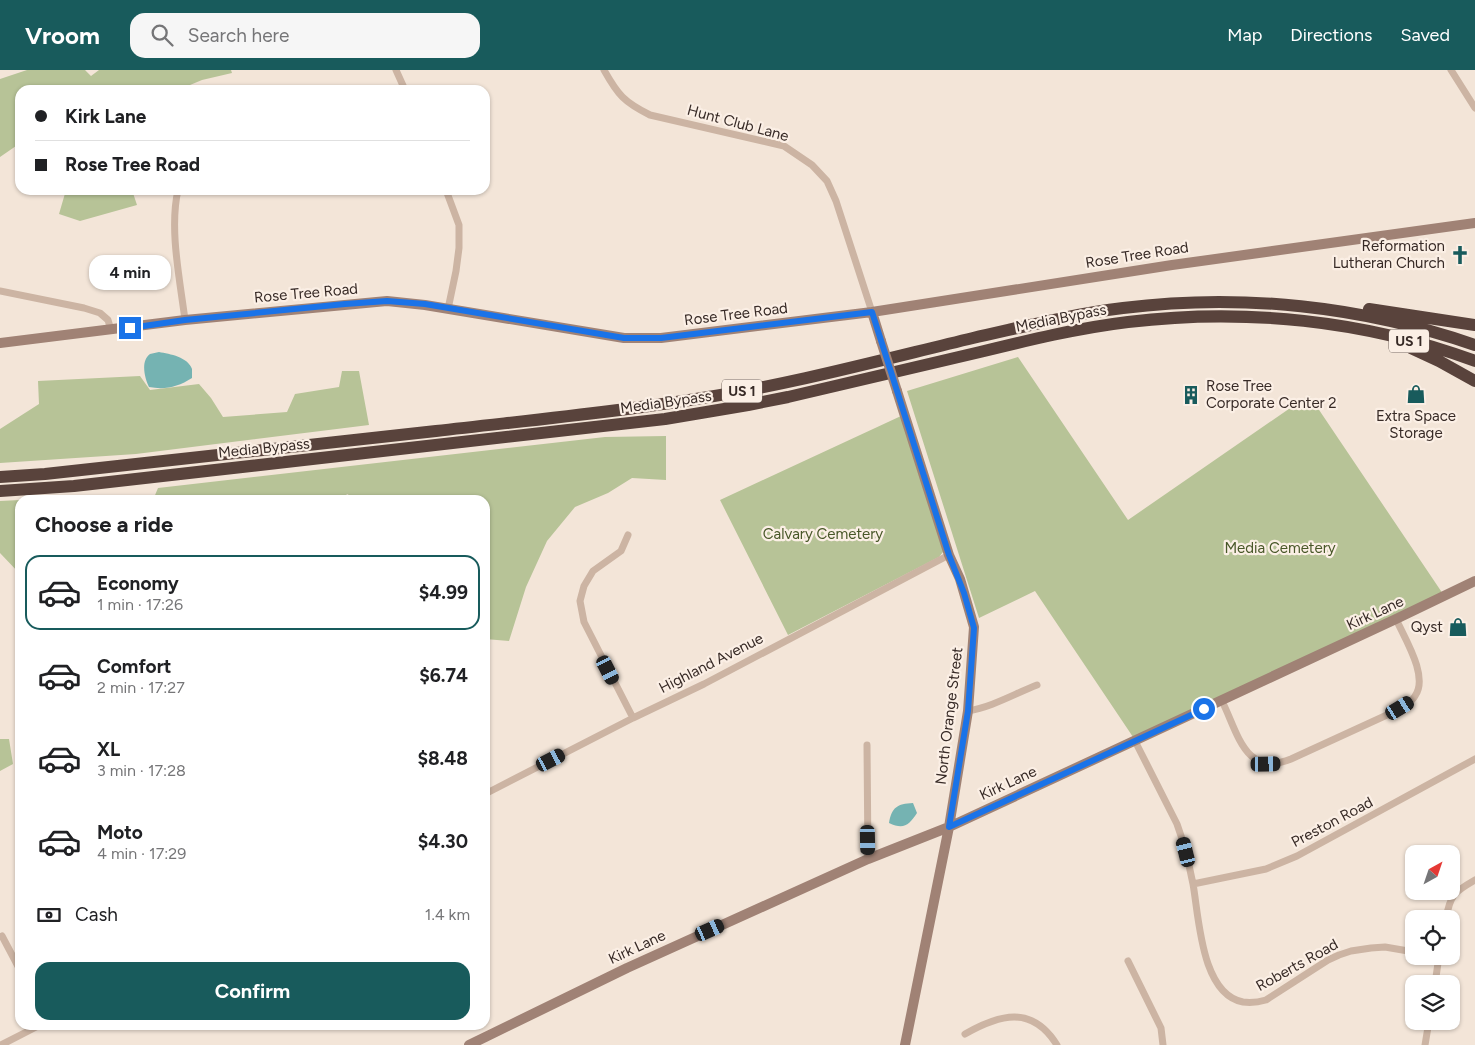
<!DOCTYPE html>
<meta charset="utf-8">
<style>
body{margin:0;font-family:Figtree,sans-serif;background:#f6f6f6;color:#202124;height:100vh;display:flex;flex-direction:column;font-size:19px;white-space:nowrap}
*{box-sizing:border-box;margin:0}
p{font-size:16px;color:#757577}
.icon{flex:none;width:28px;height:28px;fill:none;stroke:currentColor;stroke-width:2;stroke-linecap:round;stroke-linejoin:round}
.map{position:relative;flex:1;overflow:hidden}
.sheet{position:absolute;left:15px;top:425px;width:475px;height:535px;display:flex;flex-direction:column;background:#fff;border-radius:15px;box-shadow:0 1px 4px #0004}
.sheet>*{flex:none}
.top-card{position:absolute;left:15px;top:15px;width:475px;height:110px;border-radius:15px;box-shadow:0 1px 4px #0004;display:grid;align-content:center;height:110px;padding:0 20px;background:#fff}
.needle{width:32px;rotate:40deg}
.fabs{position:absolute;left:1405px;top:775px;display:grid;gap:10px}
.fabs a{display:grid;place-items:center;width:55px;height:55px;border-radius:10px;background:#fff;box-shadow:0 1px 4px #0004;font-size:25px}
.end{position:absolute;width:22px;height:22px;margin:-11px;border:6px solid #1a73e8;background:#fff;box-shadow:0 0 0 2px #fff}
.from{border-radius:50%}
.bubble{position:absolute;height:35px;border-radius:15px;background:#fff;box-shadow:0 1px 4px #0004;font-size:16px;font-weight:700;line-height:35px;text-align:center}
.car{position:absolute;width:15px;height:30px;margin:-15px -8px;border-radius:6px;box-shadow:0 0 4px 1px #0007;background:linear-gradient(#222 24%,#8ab4d8 0 40%,#222 0 76%,#8ab4d8 0 86%,#222 0)}
.top-card b{display:flex;align-items:center;gap:18px;height:48px;font-size:19px}
.top-card b+b{border-top:1px solid #e0e0e0}
.top-card i{width:12px;height:12px;background:#202124}
ul{padding:0;list-style:none}
li{display:flex;align-items:center;gap:15px;height:75px;margin:0 10px 8px;padding:0 10px;border:2px solid transparent;border-radius:15px}
li div{flex:1}
li b{display:block;font-size:19px}
li em{font-style:normal;font-weight:700}
li.on{border-color:#185b5c}
li>.icon{width:45px;height:45px;stroke-width:1.5}
h2{padding:0 20px;font-size:22px;line-height:60px}
.pay{display:flex;align-items:center;gap:12px;height:55px;padding:0 20px;font-size:19px}
.pay p{margin-inline-start:auto}
.button{display:flex;gap:10px;margin-top:auto;padding:10px 20px}
.button a{flex:1;height:58px;border-radius:15px;background:#185b5c;color:#fff;font-size:20px;font-weight:700;line-height:58px;text-align:center}
header{display:flex;align-items:center;gap:30px;box-sizing:border-box;height:70px;padding:0 25px;background:#185b5c;color:#fff}
header strong{font-size:24px}
nav{display:flex;gap:28px;margin-inline-start:auto;font-size:18px}
.search{width:350px;height:45px;background:#f6f6f6;display:flex;align-items:center;gap:12px;box-sizing:border-box;padding:0 18px;border-radius:15px;color:#757577;font-size:19px}
.map>svg:first-child{display:block}
.green{fill:#b7c397}
.water{fill:#75b3b2}
.lines{fill:none;stroke-linecap:round;stroke-linejoin:round}
.street{stroke:#ccb4a3;stroke-width:7}
.secondary{stroke:#a08275;stroke-width:10}
.highway{stroke:#59433c;stroke-width:12}
.secondary-bridge{stroke:#a08275;stroke-width:10}
.route{stroke:#1a73e8;stroke-width:6}
.labels{text-anchor:middle;dominant-baseline:central;stroke-width:4.5;stroke-linejoin:round;paint-order:stroke}
.shield{fill:#fbefe5;stroke:#72655f;stroke-width:1}
.shield-label{font-size:14px;font-weight:bold;fill:#372a26}
.street-label{font-size:15px;fill:#372a26;stroke:#fbefe5}
.poi-label{font-size:15px;fill:#372a26;stroke:#fbefe5;text-anchor:end}
.park-label{font-size:15px;fill:#485728;stroke:#fbefe5}
</style>
<header>
<strong>Vroom</strong>
<div class="search"><svg class="icon" aria-label="search" viewBox="0 0 24 24"><circle cx="10" cy="10" r="6"/><path d="M15 15l6 6"/></svg>Search here</div>
<nav><a>Map</a><a>Directions</a><a>Saved</a></nav>
</header>
<div class="map">
<svg width="1475" height="975" viewBox="0 0 1475 975">
<rect width="100%" height="100%" fill="#f3e5d8"/>
<path class="green" d="M 27,0 L 85,0 L 91,6 L 99,0 L 231,0 L 232,3 L 202,10 L 178,20 L 20,20 L 20,77 L 16,76 L 0,87 L 0,9 Z
M 66,120 L 132,120 L 137,135 L 80,151 L 59,144 Z
M 1018,287 L 1128,450 L 1309,325 L 1443,524 L 1133,667 L 1035,521 L 979,548 L 907,321 Z
M 342,301 L 359,301 L 369,355 L 136,384 L 0,393 L 0,359 L 39,334 L 38,311 L 140,306 L 150,320 L 199,314 L 211,328 L 223,347 L 287,342 L 295,324 L 339,317 Z
M 901,346 L 943,476 L 943,482 L 939,487 L 788,565 L 720,430 Z
M 666,366 L 666,410 L 632,408 L 608,423 L 575,437 L 547,471 L 526,517 L 509,571 L 485,569 L 485,430 L 358,430 L 347,424 L 343,430 L 308,430 L 304,426 L 282,430 L 153,430 L 158,418 L 605,367 Z
M 20,430 L 20,504 L 0,483 L 0,431 Z
M 0,669 L 9,669 L 13,694 L 0,701 Z"/>
<path class="water" d="M 159,282 C 170,284 188,287 192,299 C 192,302 192,305 192,308 C 178,317 165,320 149,317 C 145,309 140,291 150,284 C 153,283 156,283 159,282 Z
M 913,733 L 917,743 C 909,755 904,760 889,753 C 892,737 897,734 913,733 Z"/>
<g class="lines">
<path class="street" d="M 396,0 L 405,20
M 604,0 C 618,25 624,32 650,45 L 784,76 L 812,95 L 827,111 L 836,131 L 872,242
M 1451,0 L 1475,38
M 178,120 C 169,159 180,210 185,250
M 446,120 L 459,155 L 459,178 L 456,201 L 448,239
M 0,221 L 84,238 L 100,243 L 108,250 L 111,260
M 628,465 L 621,481 L 593,501 L 584,516 L 580,531 L 584,552 L 633,648
M 1222,631 C 1238,663 1245,708 1291,689 L 1400,639 C 1405,635 1412,632 1415,626 C 1429,607 1405,569 1396,549
M 968,641 C 992,637 1014,624 1037,615
M 1135,671 L 1177,754 C 1184,773 1189,794 1193,814 C 1199,847 1201,924 1243,932 C 1251,933 1259,932 1266,930 L 1328,890 L 1339,885 L 1351,881 L 1371,878 L 1385,877 L 1414,882
M 867,675 L 868,789
M 485,724 L 633,648 L 704,614 L 949,485
M 1193,814 L 1266,799 L 1297,786 L 1475,689
M 1446,849 C 1450,825 1454,822 1475,810
M 2,866 L 20,900
M 1128,891 L 1161,958 L 1163,975
M 1435,914 L 1439,886
M 965,964 C 1000,944 1032,935 1057,975
M 1,975 L 40,955
M 1425,975 L 1429,951"/>
<path class="secondary" d="M 872,242 L 881,271
M 0,273 L 185,250 L 387,231 L 425,235 L 624,268 L 661,268 L 872,242 L 1172,195 L 1475,153
M 897,321 L 949,485 L 960,509 L 974,557 L 968,641 L 949,757 L 905,975
M 469,975 L 627,898 L 868,789 L 949,757 L 1396,549 L 1475,511"/>
<path class="highway" d="M 1369,239 L 1475,255
M 1411,278 L 1439,291 L 1475,311
M 0,407 L 45,404 C 175,390 305,375 436,361 C 522,351 610,343 696,329 C 789,315 881,290 973,268 C 1023,257 1072,244 1123,238 C 1241,223 1362,236 1475,275
M 0,421 L 74,416 L 665,349 L 748,335 L 788,327 C 852,312 916,297 980,282 C 1029,270 1078,258 1128,252 C 1244,238 1365,250 1475,291"/>
<path class="secondary-bridge" d="M 881,271 L 897,321"/>
</g>
<g class="lines">
<path class="route" d="M 130,258 L 185,250 L 345,234 L 387,231 L 425,234 L 624,268 L 661,268 L 872,242 L 949,485 L 964,523 L 974,558 L 968,641 L 949,757 L 1204,639"/>
</g>
<defs>
<g id="church-bare" transform="scale(1.5)"><path d="M-1.2-6h2.4v3.5h3.3v2.4h-3.3V6h-2.4V-.1h-3.3v-2.4h3.3Z" fill="#185b5c" stroke="#fbefe5" stroke-width="2.5" paint-order="stroke"/></g>
<g id="shop-bare" transform="scale(1.5)"><path d="M-5-2.5h2.3a2.7 3.5 0 0 1 5.4 0H5L5.5 6h-11ZM-1.5-2.5h3a1.5 2.3 0 0 0-3 0Z" fill="#185b5c" stroke="#fbefe5" stroke-width="2.5" paint-order="stroke"/></g>
<g id="building-bare" transform="scale(1.5)"><path d="M-4-6H4V6H1V3H-1V6H-4ZM-2.5-4.3h1.7v1.8h-1.7ZM.8-4.3h1.7v1.8H.8ZM-2.5-1h1.7V.8h-1.7ZM.8-1h1.7V.8H.8Z" fill="#185b5c" stroke="#fbefe5" stroke-width="2.5" paint-order="stroke"/></g>
</defs>
<g fill-rule="evenodd">
<use href="#church-bare" x="1460" y="185"/>
<use href="#shop-bare" x="1416" y="324"/>
<use href="#building-bare" x="1191" y="325"/>
<use href="#shop-bare" x="1458" y="557"/>
</g>
<g class="labels">
<g class="shield">
<rect x="1389" y="259.5" width="40" height="23" rx="4"/>
<rect x="722" y="309.5" width="40" height="23" rx="4"/>
</g>
<g class="shield-label">
<text x="1409" y="271">US 1</text>
<text x="742" y="321">US 1</text>
</g>
<g class="street-label">
<text transform="translate(738 53) rotate(15)">Hunt Club Lane</text>
<text transform="translate(1137 185) rotate(-9)">Rose Tree Road</text>
<text transform="translate(306 223) rotate(-5)">Rose Tree Road</text>
<text transform="translate(736 244) rotate(-7)">Rose Tree Road</text>
<text transform="translate(1061 248) rotate(-11)">Media Bypass</text>
<text transform="translate(666 332) rotate(-8)">Media Bypass</text>
<text transform="translate(264 378) rotate(-6)">Media Bypass</text>
<text transform="translate(1375 543) rotate(-25)">Kirk Lane</text>
<text transform="translate(711 593) rotate(-27)">Highland Avenue</text>
<text transform="translate(949 646) rotate(-83)">North Orange Street</text>
<text transform="translate(1008 713) rotate(-25)">Kirk Lane</text>
<text transform="translate(1332 752) rotate(-28)">Preston Road</text>
<text transform="translate(637 877) rotate(-25)">Kirk Lane</text>
<text transform="translate(1297 895) rotate(-29)">Roberts Road</text>
</g>
<g class="poi-label">
<text x="1445" y="176">Reformation<tspan x="1445" dy="17">Lutheran Church</tspan></text>
<text x="1206" y="316" text-anchor="start">Rose Tree<tspan x="1206" dy="17">Corporate Center 2</tspan></text>
<text x="1416" y="346" text-anchor="middle">Extra Space<tspan x="1416" dy="17">Storage</tspan></text>
<text x="1443" y="557">Qyst</text>
</g>
<g class="park-label">
<text x="823" y="464">Calvary Cemetery</text>
<text x="1280" y="478">Media Cemetery</text>
</g>
</g>
</svg>
<div class="fabs">
<a><svg class="needle" viewBox="-14 -14 28 28"><path d="M0-13l5 13h-10z" fill="#e53935"/><path d="M0 13l5-13h-10z" fill="#757577"/></svg></a>
<a><svg class="icon" aria-label="locate" viewBox="0 0 24 24"><circle cx="12" cy="12" r="6"/><path d="M12 2v4M12 18v4M2 12h4M18 12h4"/></svg></a>
<a><svg class="icon" aria-label="layers" viewBox="0 0 24 24"><path d="M12 4l9 5-9 5-9-5zM3 14l9 5 9-5"/></svg></a>
</div>
<i class="end from" style="left:1204px;top:639px"></i>
<i class="end" style="left:130px;top:258px"></i>
<div class="bubble" style="left:89px;top:185px;width:82px">4 min</div>
<i class="car" style="left:608px;top:600px;rotate:153deg"></i>
<i class="car" style="left:1400px;top:638px;rotate:59deg"></i>
<i class="car" style="left:551px;top:690px;rotate:63deg"></i>
<i class="car" style="left:1266px;top:694px;rotate:89deg"></i>
<i class="car" style="left:868px;top:770px;rotate:179deg"></i>
<i class="car" style="left:1186px;top:782px;rotate:346deg"></i>
<i class="car" style="left:710px;top:860px;rotate:66deg"></i>
<div class="top-card">
<b><i class="from"></i>Kirk Lane</b>
<b><i></i>Rose Tree Road</b>
</div>
<section class="sheet">
<h2>Choose a ride</h2>
<ul>
<li class="on"><svg class="icon" aria-label="car" viewBox="0 0 24 24"><path d="M5 17H2v-5l4-1 3-4h7l3 4 3 1v5h-3M9 17h6M6 11h13"/><circle cx="7" cy="17" r="2"/><circle cx="17" cy="17" r="2"/></svg><div><b>Economy</b><p>1 min · 17:26</p></div><em>$4.99</em></li>
<li><svg class="icon" aria-label="car" viewBox="0 0 24 24"><path d="M5 17H2v-5l4-1 3-4h7l3 4 3 1v5h-3M9 17h6M6 11h13"/><circle cx="7" cy="17" r="2"/><circle cx="17" cy="17" r="2"/></svg><div><b>Comfort</b><p>2 min · 17:27</p></div><em>$6.74</em></li>
<li><svg class="icon" aria-label="car" viewBox="0 0 24 24"><path d="M5 17H2v-5l4-1 3-4h7l3 4 3 1v5h-3M9 17h6M6 11h13"/><circle cx="7" cy="17" r="2"/><circle cx="17" cy="17" r="2"/></svg><div><b>XL</b><p>3 min · 17:28</p></div><em>$8.48</em></li>
<li><svg class="icon" aria-label="car" viewBox="0 0 24 24"><path d="M5 17H2v-5l4-1 3-4h7l3 4 3 1v5h-3M9 17h6M6 11h13"/><circle cx="7" cy="17" r="2"/><circle cx="17" cy="17" r="2"/></svg><div><b>Moto</b><p>4 min · 17:29</p></div><em>$4.30</em></li>
</ul>
<div class="pay"><svg class="icon" aria-label="cash" viewBox="0 0 24 24"><path d="M3 7h18v10H3z"/><circle cx="12" cy="12" r="2"/></svg>Cash<p>1.4 km</p></div>
<div class="button"><a>Confirm</a></div>
</section>
</div>
